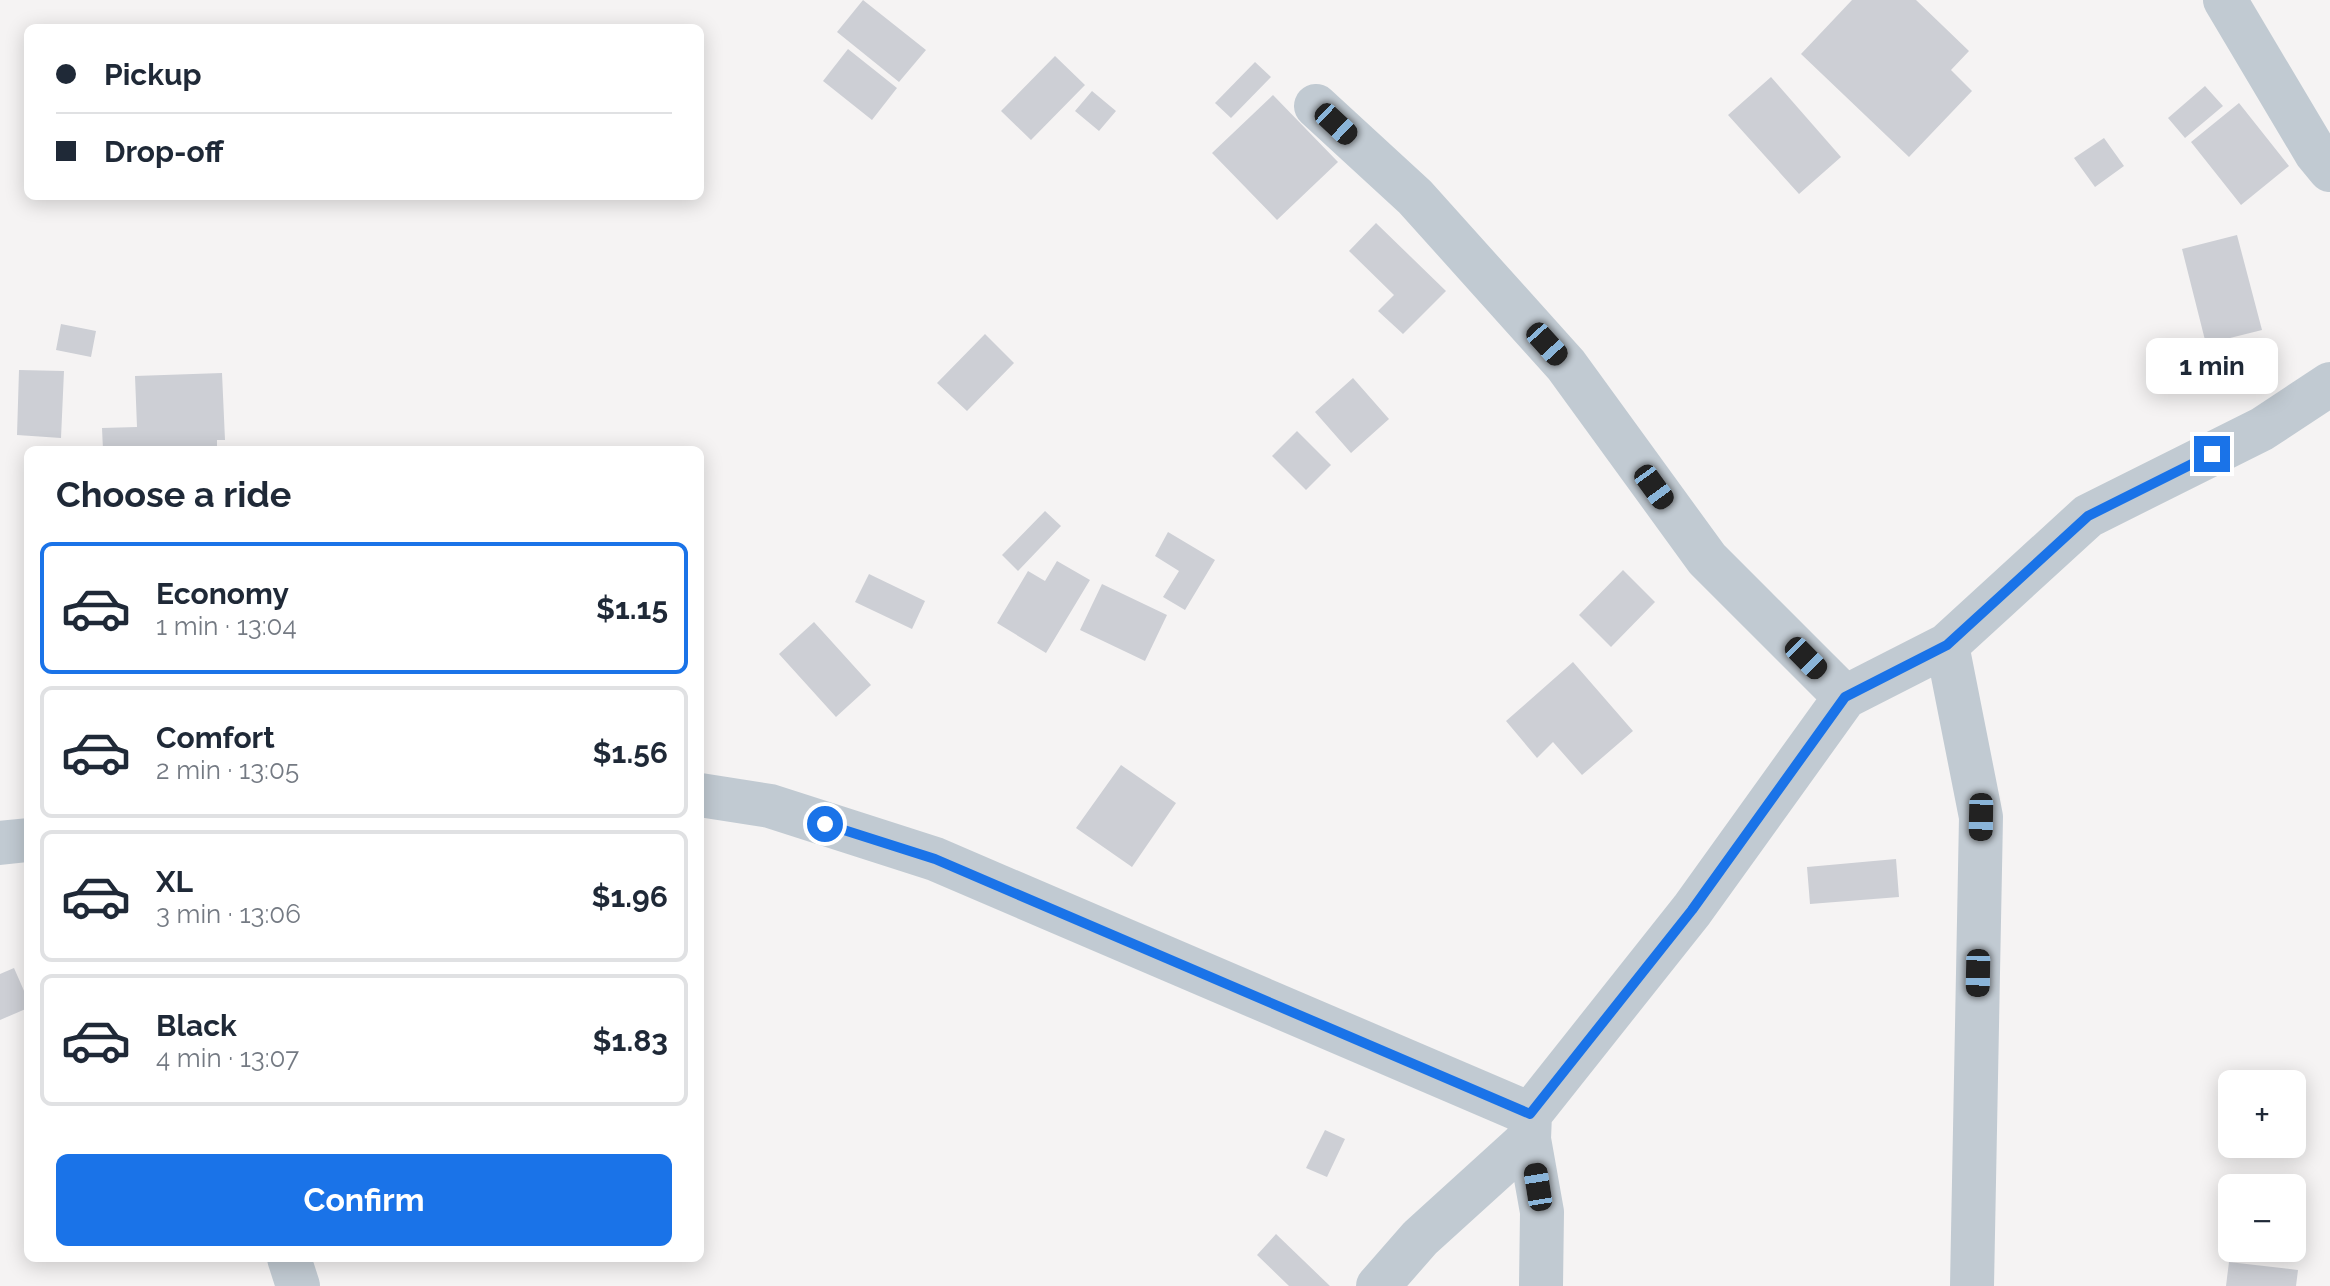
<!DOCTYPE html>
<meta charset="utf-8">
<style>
body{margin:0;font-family:Raleway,sans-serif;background:#f6f6f7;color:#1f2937;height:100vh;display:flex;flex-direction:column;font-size:30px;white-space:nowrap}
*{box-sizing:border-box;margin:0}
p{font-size:26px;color:#747a83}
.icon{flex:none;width:44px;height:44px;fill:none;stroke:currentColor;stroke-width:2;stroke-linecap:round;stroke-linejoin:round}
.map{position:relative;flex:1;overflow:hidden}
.drawer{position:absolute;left:24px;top:446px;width:680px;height:816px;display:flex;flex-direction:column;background:#fff;border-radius:12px;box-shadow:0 4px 20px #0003}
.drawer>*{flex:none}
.banner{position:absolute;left:24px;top:24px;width:680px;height:176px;border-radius:12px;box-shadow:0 4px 20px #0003;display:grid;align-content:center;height:176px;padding:0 32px;background:#fff}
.fabs{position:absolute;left:2218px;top:1070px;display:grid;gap:16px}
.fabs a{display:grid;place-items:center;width:88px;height:88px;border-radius:12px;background:#fff;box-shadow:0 4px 20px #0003;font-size:40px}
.end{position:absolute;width:36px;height:36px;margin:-18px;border:10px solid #1a73e8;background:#fff;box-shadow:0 0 0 4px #fff}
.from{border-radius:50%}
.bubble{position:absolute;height:56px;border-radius:12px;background:#fff;box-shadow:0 4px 20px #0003;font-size:26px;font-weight:700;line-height:56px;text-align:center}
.car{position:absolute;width:24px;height:48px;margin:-24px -12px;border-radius:10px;box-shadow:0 0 6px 2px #0007;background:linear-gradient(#222 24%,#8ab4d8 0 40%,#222 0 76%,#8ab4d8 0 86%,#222 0)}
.banner b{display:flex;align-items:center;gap:28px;height:76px;font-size:30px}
.banner b+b{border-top:2px solid #e0e1e3}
.banner i{width:20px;height:20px;background:#1f2937}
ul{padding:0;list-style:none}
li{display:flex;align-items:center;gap:24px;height:132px;margin:0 16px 12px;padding:0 16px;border:4px solid #e0e1e3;border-radius:12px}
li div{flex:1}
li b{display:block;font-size:30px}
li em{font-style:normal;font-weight:700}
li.selected{border-color:#1a73e8}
li>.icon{width:72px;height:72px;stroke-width:1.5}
h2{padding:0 32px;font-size:36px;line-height:96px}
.action{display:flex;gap:16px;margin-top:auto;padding:16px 32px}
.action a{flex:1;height:92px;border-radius:12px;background:#1a73e8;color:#fff;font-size:32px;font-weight:700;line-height:92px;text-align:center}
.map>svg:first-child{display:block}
.building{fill:#cdcfd5}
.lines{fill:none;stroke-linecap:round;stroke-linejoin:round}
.minor{stroke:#c1cad2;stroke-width:44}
.route{stroke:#1a73e8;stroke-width:10}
</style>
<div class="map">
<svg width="2330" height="1286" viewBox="0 0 2330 1286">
<rect width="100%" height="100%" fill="#f5f3f3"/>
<path class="building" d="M 863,0 L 926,50 L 899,82 L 837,32 Z
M 1852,0 L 1916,0 L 1969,51 L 1951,70 L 1972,91 L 1909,157 L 1801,54 Z
M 848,49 L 897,88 L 872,120 L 823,81 Z
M 1055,56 L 1085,85 L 1031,140 L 1001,111 Z
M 1255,62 L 1271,77 L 1231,118 L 1215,103 Z
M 1771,77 L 1841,157 L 1799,194 L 1728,115 Z
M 2205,86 L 2223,106 L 2185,138 L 2168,118 Z
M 1092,91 L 1116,111 L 1099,131 L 1075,111 Z
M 1273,95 L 1338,162 L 1277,220 L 1212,153 Z
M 2239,103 L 2289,166 L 2241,205 L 2191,142 Z
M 2104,138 L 2124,166 L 2095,187 L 2074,158 Z
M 1376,223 L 1446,291 L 1403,334 L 1378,311 L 1394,295 L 1349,251 Z
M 2237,235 L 2262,330 L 2206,344 L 2182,249 Z
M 61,324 L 96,331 L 91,357 L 56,350 Z
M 985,334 L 1014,363 L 967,411 L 937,383 Z
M 19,370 L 64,371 L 61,438 L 17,435 Z
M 222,373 L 225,440 L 217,440 L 217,450 L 103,450 L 102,428 L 137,427 L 135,376 Z
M 1353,378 L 1389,419 L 1351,453 L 1315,412 Z
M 1297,431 L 1331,465 L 1306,490 L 1272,456 Z
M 1045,511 L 1061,526 L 1018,571 L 1002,555 Z
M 1168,532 L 1215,560 L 1185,610 L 1163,597 L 1179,571 L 1155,556 Z
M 1057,561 L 1090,580 L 1046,653 L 997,623 L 1028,571 L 1045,581 Z
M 1623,570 L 1655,602 L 1611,647 L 1579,615 Z
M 869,574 L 925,601 L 912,629 L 855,602 Z
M 1102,584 L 1167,615 L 1145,661 L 1080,630 Z
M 814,622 L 871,685 L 836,717 L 779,654 Z
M 1573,662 L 1633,731 L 1582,775 L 1553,742 L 1537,758 L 1506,721 Z
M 1121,765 L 1176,803 L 1132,867 L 1076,828 Z
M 1896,859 L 1899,897 L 1810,904 L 1807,867 Z
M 14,968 L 28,1000 L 28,1008 L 0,1020 L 0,974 Z
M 1325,1130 L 1345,1139 L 1327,1177 L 1306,1168 Z
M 1276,1234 L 1330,1286 L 1289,1286 L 1257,1255 Z
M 2229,1262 L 2298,1270 L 2296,1286 L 2226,1286 Z"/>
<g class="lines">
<path class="minor" d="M 2225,0 L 2316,153 L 2330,170
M 1316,106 L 1415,197 L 1566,365 L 1707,559 L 1845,697
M 1947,645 L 1981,817 L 1972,1286
M 700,795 L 770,806 L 935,859 L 1530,1114
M 0,843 L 28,840
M 1529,1139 L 1542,1212 L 1541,1286
M 289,1258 L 298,1286
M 1378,1286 L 1420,1238 L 1529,1139 L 1530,1114 L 1692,910 L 1845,697 L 1947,645 L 2088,516 L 2262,429 L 2330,384"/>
</g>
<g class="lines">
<path class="route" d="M 825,824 L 935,859 L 1530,1114 L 1692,910 L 1845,697 L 1947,645 L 2088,516 L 2212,454"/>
</g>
</svg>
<div class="fabs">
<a>+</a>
<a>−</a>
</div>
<i class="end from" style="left:825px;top:824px"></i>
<i class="end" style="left:2212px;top:454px"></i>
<div class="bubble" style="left:2146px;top:338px;width:132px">1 min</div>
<i class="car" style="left:1336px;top:124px;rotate:133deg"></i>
<i class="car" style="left:1547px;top:344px;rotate:138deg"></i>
<i class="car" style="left:1654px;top:487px;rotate:144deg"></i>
<i class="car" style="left:1806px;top:658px;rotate:135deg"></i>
<i class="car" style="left:1981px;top:817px;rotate:181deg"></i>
<i class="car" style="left:1978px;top:973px;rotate:181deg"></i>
<i class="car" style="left:1538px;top:1187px;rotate:351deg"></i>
<div class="banner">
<b><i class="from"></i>Pickup</b>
<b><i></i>Drop-off</b>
</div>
<section class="drawer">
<h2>Choose a ride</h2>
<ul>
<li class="selected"><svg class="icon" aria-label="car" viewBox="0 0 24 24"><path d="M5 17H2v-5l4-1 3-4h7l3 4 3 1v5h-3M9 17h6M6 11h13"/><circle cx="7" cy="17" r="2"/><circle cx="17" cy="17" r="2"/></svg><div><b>Economy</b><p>1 min · 13:04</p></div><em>$1.15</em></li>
<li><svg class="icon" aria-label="car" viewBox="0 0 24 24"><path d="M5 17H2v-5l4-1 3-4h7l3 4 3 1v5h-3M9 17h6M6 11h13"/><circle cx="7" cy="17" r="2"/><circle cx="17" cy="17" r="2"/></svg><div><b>Comfort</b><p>2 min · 13:05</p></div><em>$1.56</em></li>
<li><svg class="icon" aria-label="car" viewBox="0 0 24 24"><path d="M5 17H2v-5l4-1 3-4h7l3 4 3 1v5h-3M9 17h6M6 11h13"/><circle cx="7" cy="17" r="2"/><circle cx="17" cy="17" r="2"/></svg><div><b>XL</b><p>3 min · 13:06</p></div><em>$1.96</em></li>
<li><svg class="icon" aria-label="car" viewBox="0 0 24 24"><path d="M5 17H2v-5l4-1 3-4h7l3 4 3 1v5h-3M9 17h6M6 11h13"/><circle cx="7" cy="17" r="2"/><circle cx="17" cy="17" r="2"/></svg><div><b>Black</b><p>4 min · 13:07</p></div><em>$1.83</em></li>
</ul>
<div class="action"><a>Confirm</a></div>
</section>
</div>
